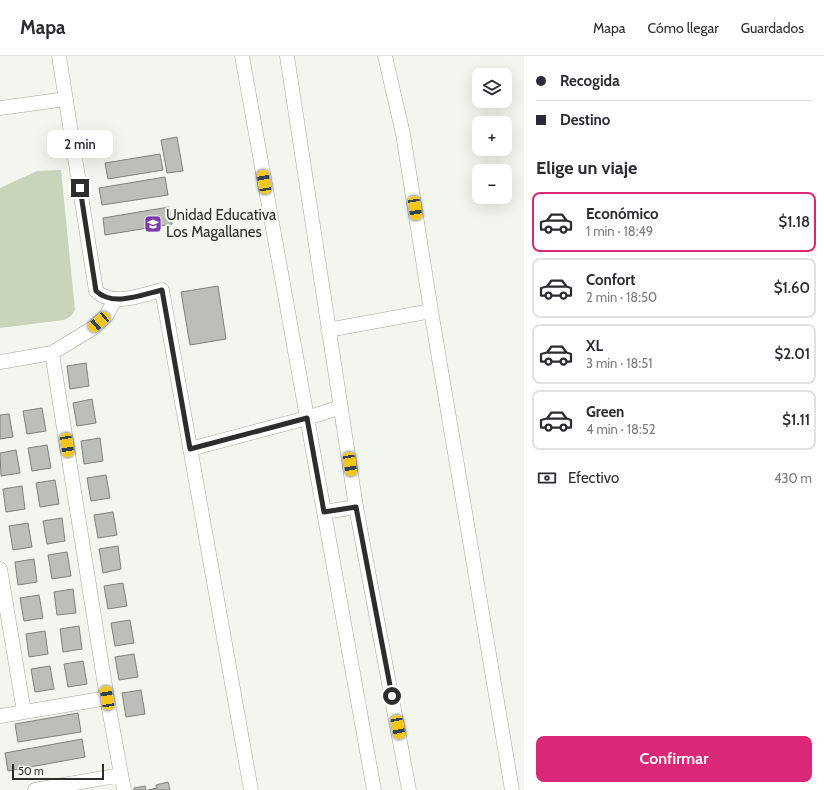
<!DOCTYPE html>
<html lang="es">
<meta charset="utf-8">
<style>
body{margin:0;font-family:Cabin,sans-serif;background:#f7f7f7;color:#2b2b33;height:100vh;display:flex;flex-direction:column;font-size:15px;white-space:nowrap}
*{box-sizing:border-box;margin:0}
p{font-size:13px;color:#7c7c81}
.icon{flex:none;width:22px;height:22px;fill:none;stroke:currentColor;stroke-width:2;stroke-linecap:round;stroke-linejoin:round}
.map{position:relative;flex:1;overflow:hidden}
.sheet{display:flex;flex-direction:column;background:#fff;width:300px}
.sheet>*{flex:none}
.banner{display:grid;align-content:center;height:88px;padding:0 12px;background:#fff}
.tools{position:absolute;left:472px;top:12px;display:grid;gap:8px}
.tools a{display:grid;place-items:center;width:40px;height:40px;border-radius:8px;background:#fff;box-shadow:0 4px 16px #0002;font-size:20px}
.scale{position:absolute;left:12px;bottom:10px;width:92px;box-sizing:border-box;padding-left:4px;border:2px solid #2d2e2c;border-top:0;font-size:11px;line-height:14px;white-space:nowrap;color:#2d2e2c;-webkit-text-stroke:3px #f3f6ef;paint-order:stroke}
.end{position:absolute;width:18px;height:18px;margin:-9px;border:5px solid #2d2e2c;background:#fff;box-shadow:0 0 0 2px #fff}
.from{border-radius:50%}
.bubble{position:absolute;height:28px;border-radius:8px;background:#fff;box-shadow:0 4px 16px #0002;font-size:13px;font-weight:600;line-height:28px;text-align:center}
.car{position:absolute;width:12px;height:24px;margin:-12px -6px;border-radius:5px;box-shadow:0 0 3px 1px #0007;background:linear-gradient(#f5c518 24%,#345 0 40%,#f5c518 0 76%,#345 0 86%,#f5c518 0)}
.banner b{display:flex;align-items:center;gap:14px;height:38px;font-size:15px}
.banner b+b{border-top:1px solid #e1e1e2}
.banner i{width:10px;height:10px;background:#2b2b33}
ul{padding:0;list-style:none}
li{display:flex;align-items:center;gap:12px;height:60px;margin:0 8px 6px;padding:0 4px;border:2px solid #e1e1e2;border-radius:8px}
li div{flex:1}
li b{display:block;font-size:15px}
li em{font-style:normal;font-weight:600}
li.current{border-color:#db2777}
li>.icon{width:36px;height:36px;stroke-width:1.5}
h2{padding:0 12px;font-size:18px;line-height:48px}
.pay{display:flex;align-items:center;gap:10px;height:44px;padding:0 12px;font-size:15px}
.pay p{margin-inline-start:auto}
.primary-button{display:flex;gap:8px;margin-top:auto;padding:8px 12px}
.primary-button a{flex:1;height:46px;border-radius:8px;background:#db2777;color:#fff;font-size:16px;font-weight:600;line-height:46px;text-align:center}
header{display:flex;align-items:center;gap:24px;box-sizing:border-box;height:56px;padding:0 20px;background:#fff;border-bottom:1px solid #e1e1e2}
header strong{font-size:19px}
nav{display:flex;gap:22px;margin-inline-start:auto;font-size:14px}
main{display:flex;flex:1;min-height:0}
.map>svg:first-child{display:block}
.green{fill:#c9d5ba}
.building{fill:#bcbfb8;stroke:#7f827c}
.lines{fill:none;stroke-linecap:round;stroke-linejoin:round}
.street-casing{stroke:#a4a7a0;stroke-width:15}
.street{stroke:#fff;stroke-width:14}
.route{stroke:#2d2e2c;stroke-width:5}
.labels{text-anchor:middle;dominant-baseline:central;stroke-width:4;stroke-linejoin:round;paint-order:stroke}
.poi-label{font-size:15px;fill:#2d2e2c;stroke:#f3f6ef;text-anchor:start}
</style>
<header>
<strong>Mapa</strong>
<nav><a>Mapa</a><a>Cómo llegar</a><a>Guardados</a></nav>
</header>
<main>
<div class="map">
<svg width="524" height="734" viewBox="0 0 524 734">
<rect width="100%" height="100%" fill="#f3f6ef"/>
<path class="green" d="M 61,114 L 75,254 L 71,260 L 64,264 L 0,272 L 0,132 L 37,115 Z"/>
<path class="building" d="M 177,81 L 183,115 L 167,117 L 161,84 Z
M 160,98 L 163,114 L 108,123 L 105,107 Z
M 165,121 L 168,139 L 102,149 L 99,132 Z
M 169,151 L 172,168 L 105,179 L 103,162 Z
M 218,230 L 226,283 L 190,289 L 181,236 Z
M 86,307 L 89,330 L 70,333 L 67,310 Z
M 92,343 L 96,367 L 77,370 L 73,347 Z
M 42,352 L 46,375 L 27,378 L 23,355 Z
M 9,358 L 13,381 L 0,383 L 0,359 Z
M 100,382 L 103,405 L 84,408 L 81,385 Z
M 47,389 L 51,412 L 32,415 L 28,392 Z
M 16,394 L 20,417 L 1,420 L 0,397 Z
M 106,419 L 110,442 L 91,445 L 87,422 Z
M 55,424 L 59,448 L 40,451 L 36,427 Z
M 22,430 L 25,453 L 6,456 L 3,433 Z
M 113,456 L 117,479 L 98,482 L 94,459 Z
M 62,462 L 65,485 L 47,488 L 43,465 Z
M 28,467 L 32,491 L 13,494 L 9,470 Z
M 118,490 L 121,513 L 103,517 L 99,493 Z
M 67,496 L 71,520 L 52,523 L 48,499 Z
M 34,503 L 37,526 L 18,529 L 15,506 Z
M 123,527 L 127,550 L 108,553 L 104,530 Z
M 73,533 L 76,557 L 57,559 L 54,536 Z
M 39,539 L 43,562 L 24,565 L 20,542 Z
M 130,564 L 134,587 L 115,590 L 111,567 Z
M 79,570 L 82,593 L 63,596 L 60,573 Z
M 45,575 L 48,598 L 29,601 L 26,578 Z
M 134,598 L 138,621 L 119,624 L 115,601 Z
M 83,605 L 87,628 L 68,631 L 64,608 Z
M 50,610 L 54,633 L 35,636 L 31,613 Z
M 141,634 L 145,658 L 126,661 L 122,637 Z
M 78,657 L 81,676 L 18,686 L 15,668 Z
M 82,683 L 85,701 L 8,715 L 5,697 Z
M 168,726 L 170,734 L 148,734 L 157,732 L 156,729 Z
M 145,730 L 146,734 L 134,734 L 134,732 Z"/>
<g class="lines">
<g class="street-casing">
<path id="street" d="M 59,0 L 96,235 C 113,251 141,239 162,234 L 251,734
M 242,0 L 374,734
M 287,0 L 356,451 L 409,734
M 385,0 L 403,78 L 431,255 L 512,734
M 0,52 L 66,43
M 328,274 L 431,255
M 52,297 L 107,642 L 124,734
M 0,306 L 52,297 L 93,272 L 106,260 L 115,244
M 190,393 L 307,362 L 341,351
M 324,456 L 356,451
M 0,513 L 24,656
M 0,660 L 107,642
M 35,734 L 121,719"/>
</g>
<use href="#street" class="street"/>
</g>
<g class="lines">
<path class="route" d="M 80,132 L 96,235 C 113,251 141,239 162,234 L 190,393 L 307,362 L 324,456 L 356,451 L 392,640"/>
</g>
<defs>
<g id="school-square" transform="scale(0.9)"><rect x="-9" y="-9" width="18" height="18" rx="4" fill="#7d3aae" stroke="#f3f6ef"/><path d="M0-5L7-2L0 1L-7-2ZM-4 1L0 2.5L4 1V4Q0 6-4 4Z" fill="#fff"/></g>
</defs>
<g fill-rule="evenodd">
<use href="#school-square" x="153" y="168"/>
</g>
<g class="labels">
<g class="poi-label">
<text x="166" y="159">Unidad Educativa<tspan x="166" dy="17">Los Magallanes</tspan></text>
</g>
</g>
</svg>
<div class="tools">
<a><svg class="icon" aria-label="layers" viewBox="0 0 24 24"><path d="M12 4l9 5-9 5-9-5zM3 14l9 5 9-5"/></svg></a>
<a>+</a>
<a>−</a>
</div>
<div class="scale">50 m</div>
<i class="end from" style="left:392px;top:640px"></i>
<i class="end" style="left:80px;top:132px"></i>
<div class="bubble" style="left:47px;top:74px;width:66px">2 min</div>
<i class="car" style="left:264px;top:126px;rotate:350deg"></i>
<i class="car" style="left:415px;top:152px;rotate:171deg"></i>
<i class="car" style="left:99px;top:266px;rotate:229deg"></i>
<i class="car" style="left:67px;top:389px;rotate:171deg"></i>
<i class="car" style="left:350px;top:408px;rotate:171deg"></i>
<i class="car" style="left:107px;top:642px;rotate:351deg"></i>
<i class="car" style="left:398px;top:671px;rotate:169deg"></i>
</div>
<section class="sheet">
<div class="banner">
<b><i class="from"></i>Recogida</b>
<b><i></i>Destino</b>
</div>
<h2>Elige un viaje</h2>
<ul>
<li class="current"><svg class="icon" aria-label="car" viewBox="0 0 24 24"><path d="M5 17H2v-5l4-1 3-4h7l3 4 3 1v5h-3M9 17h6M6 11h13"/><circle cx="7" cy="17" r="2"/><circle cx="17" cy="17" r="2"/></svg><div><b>Económico</b><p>1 min · 18:49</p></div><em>$1.18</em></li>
<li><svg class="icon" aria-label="car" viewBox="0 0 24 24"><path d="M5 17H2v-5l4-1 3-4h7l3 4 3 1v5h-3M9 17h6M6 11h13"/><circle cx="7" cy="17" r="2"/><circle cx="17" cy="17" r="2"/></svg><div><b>Confort</b><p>2 min · 18:50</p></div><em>$1.60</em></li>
<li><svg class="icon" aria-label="car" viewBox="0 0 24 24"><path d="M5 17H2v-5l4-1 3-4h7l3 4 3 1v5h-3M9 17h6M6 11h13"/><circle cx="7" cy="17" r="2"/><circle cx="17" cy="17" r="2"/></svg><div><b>XL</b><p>3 min · 18:51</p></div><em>$2.01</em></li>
<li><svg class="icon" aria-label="car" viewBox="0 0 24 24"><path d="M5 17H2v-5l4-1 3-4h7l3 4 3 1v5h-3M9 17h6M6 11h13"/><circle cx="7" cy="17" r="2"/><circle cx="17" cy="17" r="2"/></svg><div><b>Green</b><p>4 min · 18:52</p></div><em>$1.11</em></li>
</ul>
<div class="pay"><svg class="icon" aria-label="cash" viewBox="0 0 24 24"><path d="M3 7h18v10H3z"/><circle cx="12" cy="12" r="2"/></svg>Efectivo<p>430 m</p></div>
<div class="primary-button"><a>Confirmar</a></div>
</section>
</main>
